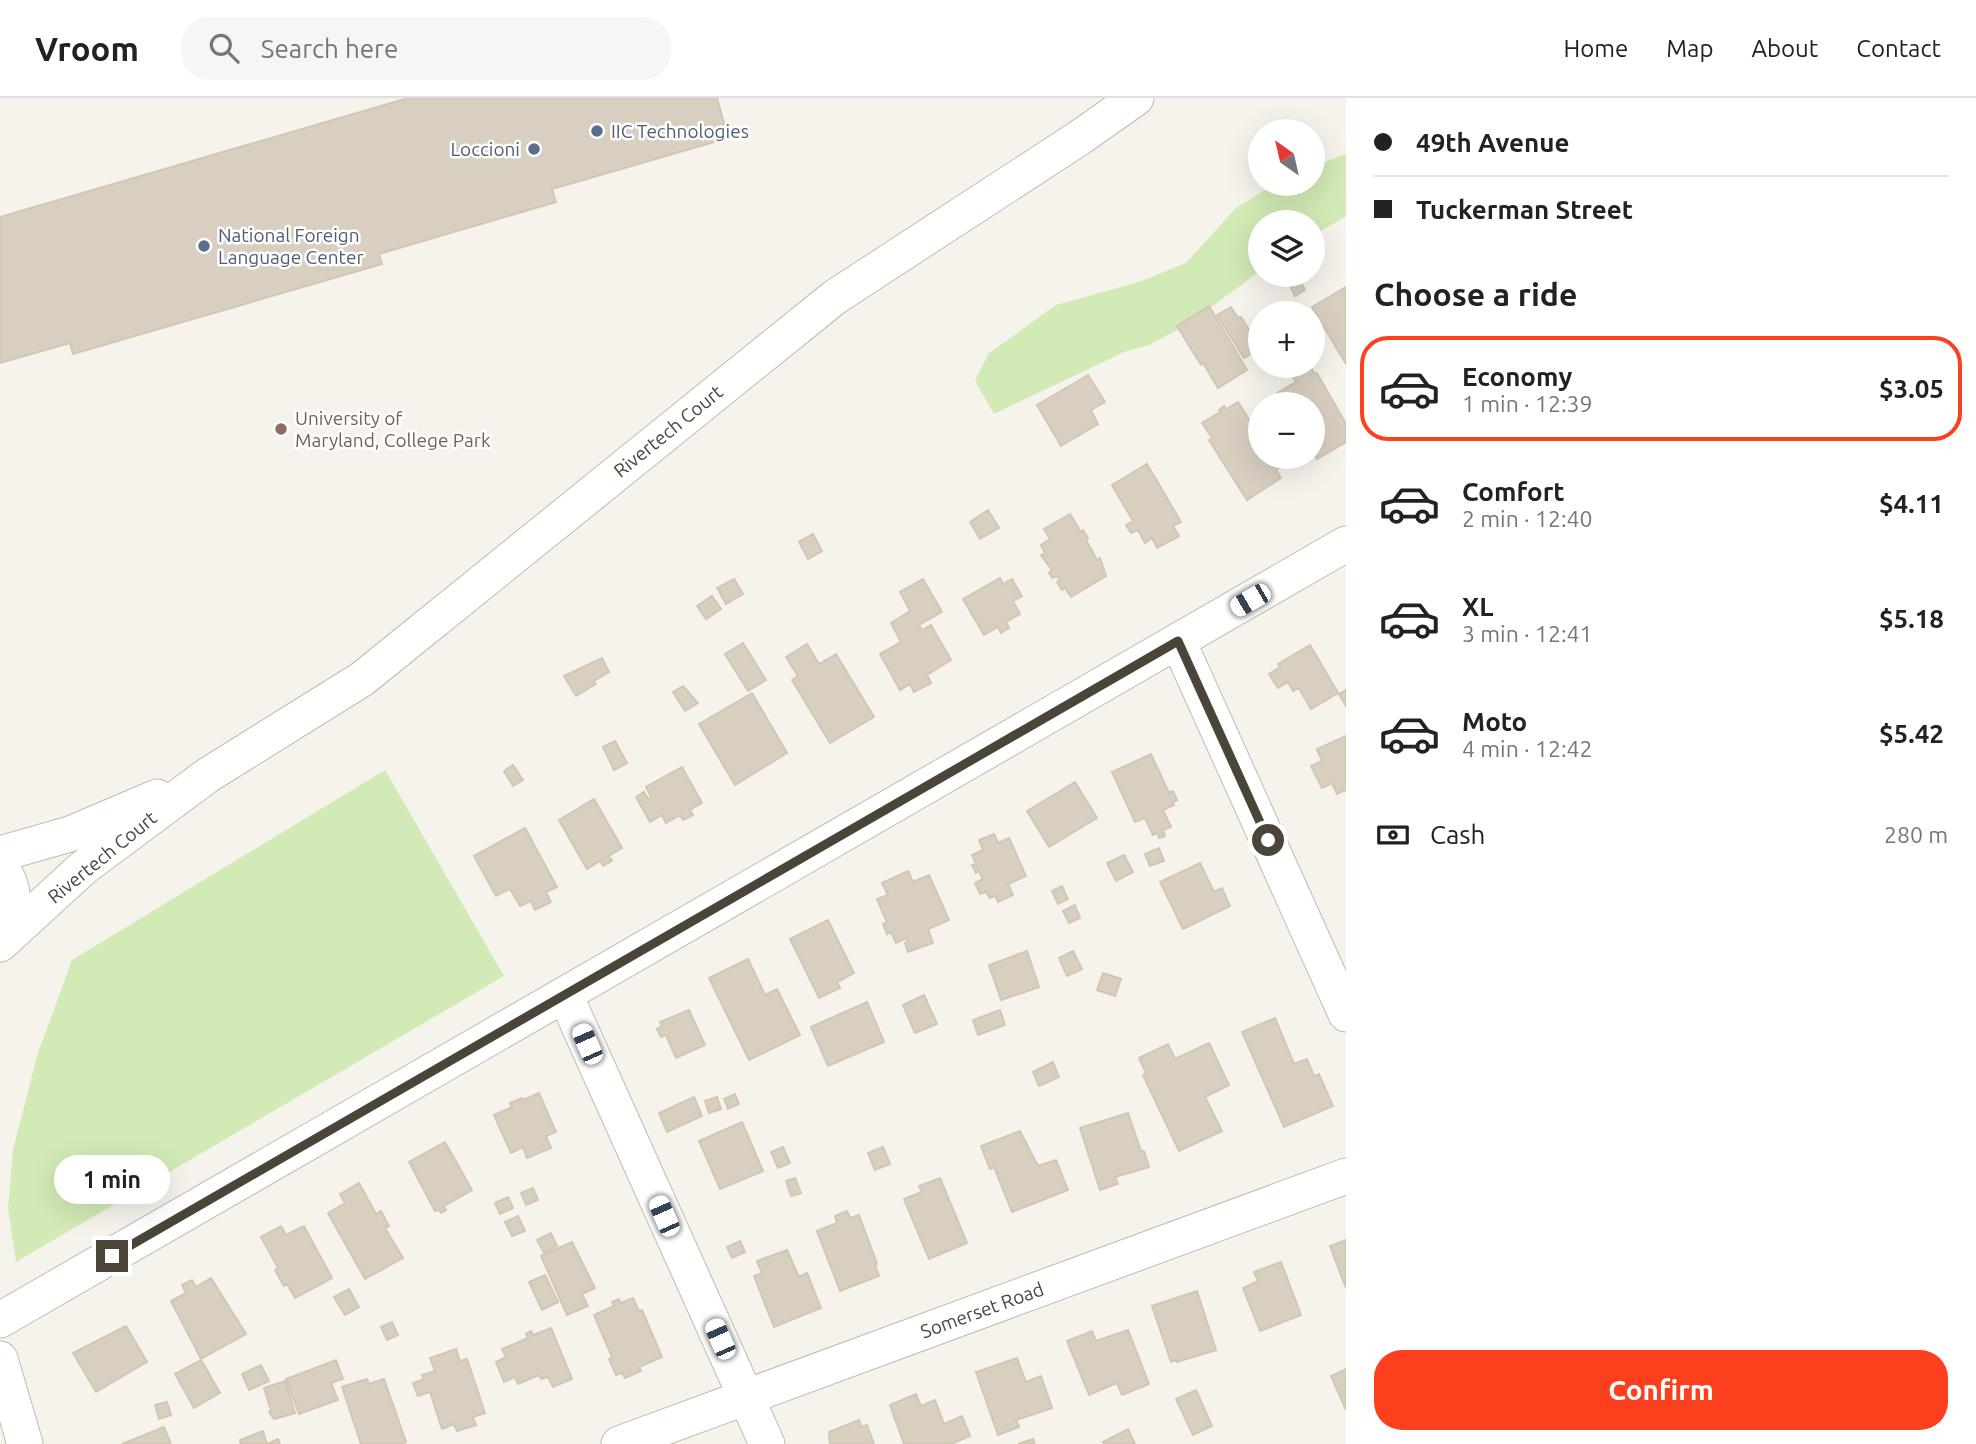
<!DOCTYPE html>
<meta charset="utf-8">
<style>
body{margin:0;font-family:Ubuntu,sans-serif;background:#f6f6f6;color:#222;height:100vh;display:flex;flex-direction:column;font-size:26px;white-space:nowrap}
*{box-sizing:border-box;margin:0}
p{font-size:23px;color:#767676}
.icon{flex:none;width:38px;height:38px;fill:none;stroke:currentColor;stroke-width:2;stroke-linecap:round;stroke-linejoin:round}
.map{position:relative;flex:1;overflow:hidden}
.sheet{display:flex;flex-direction:column;background:#fff;width:630px}
.sheet>*{flex:none}
.hud{display:grid;align-content:center;height:154px;padding:0 28px;background:#fff}
.needle{width:46px;rotate:326deg}
.tools{position:absolute;left:1248px;top:21px;display:grid;gap:14px}
.tools a{display:grid;place-items:center;width:77px;height:77px;border-radius:50%;background:#fff;box-shadow:0 7px 28px #0002;font-size:35px}
.end{position:absolute;width:32px;height:32px;margin:-16px;border:9px solid #4b4439;background:#fff;box-shadow:0 0 0 4px #fff}
.from{border-radius:50%}
.bubble{position:absolute;height:49px;border-radius:24px;background:#fff;box-shadow:0 7px 28px #0002;font-size:23px;font-weight:700;line-height:49px;text-align:center}
.car{position:absolute;width:21px;height:42px;margin:-21px -10px;border-radius:9px;box-shadow:0 0 5px 2px #0007;background:linear-gradient(#fff 24%,#345 0 40%,#fff 0 76%,#345 0 86%,#fff 0)}
.hud b{display:flex;align-items:center;gap:24px;height:66px;font-size:26px}
.hud b+b{border-top:2px solid #e0e0e0}
.hud i{width:18px;height:18px;background:#222}
ul{padding:0;list-style:none}
li{display:flex;align-items:center;gap:21px;height:105px;margin:0 14px 10px;padding:0 14px;border:4px solid transparent;border-radius:28px}
li div{flex:1}
li b{display:block;font-size:26px}
li em{font-style:normal;font-weight:700}
li.active{border-color:#fc3f1d}
li>.icon{width:63px;height:63px;stroke-width:1.5}
h2{padding:0 28px;font-size:32px;line-height:84px}
.pay{display:flex;align-items:center;gap:18px;height:77px;padding:0 28px;font-size:26px}
.pay p{margin-inline-start:auto}
.button{display:flex;gap:14px;margin-top:auto;padding:14px 28px}
.button a{flex:1;height:80px;border-radius:28px;background:#fc3f1d;color:#fff;font-size:28px;font-weight:700;line-height:80px;text-align:center}
header{display:flex;align-items:center;gap:42px;box-sizing:border-box;height:98px;padding:0 35px;background:#fff;border-bottom:2px solid #e0e0e0}
header strong{font-size:33px}
nav{display:flex;gap:38px;margin-inline-start:auto;font-size:24px}
.search{width:490px;height:63px;background:#f6f6f6;display:flex;align-items:center;gap:18px;box-sizing:border-box;padding:0 24px;border-radius:28px;color:#767676;font-size:26px}
main{display:flex;flex:1;min-height:0}
.map>svg:first-child{display:block}
.green{fill:#d2eab5}
.building{fill:#d8cfc1;stroke:#d3c7b4;stroke-width:2}
.lines{fill:none;stroke-linecap:round;stroke-linejoin:round}
.street-casing{stroke:#c2bbae;stroke-width:37}
.street{stroke:#fff;stroke-width:35}
.route{stroke:#4b4439;stroke-width:9}
.service-dot{fill:#5c6f8a;stroke:#fff;stroke-width:2.5}
.education-dot{fill:#8d6e63;stroke:#fff;stroke-width:2.5}
.labels{text-anchor:middle;dominant-baseline:central;stroke-width:5;stroke-linejoin:round;paint-order:stroke}
.service-label{font-size:19px;fill:#4e5e75;stroke:#fff;text-anchor:start}
.education-label{font-size:19px;fill:#785e54;stroke:#fff;text-anchor:start}
.street-label{font-size:19px;fill:#4b4439;stroke:#fff}
</style>
<header>
<strong>Vroom</strong>
<div class="search"><svg class="icon" aria-label="search" viewBox="0 0 24 24"><circle cx="10" cy="10" r="6"/><path d="M15 15l6 6"/></svg>Search here</div>
<nav><a>Home</a><a>Map</a><a>About</a><a>Contact</a></nav>
</header>
<main>
<div class="map">
<svg width="1346" height="1346" viewBox="0 0 1346 1346">
<rect width="100%" height="100%" fill="#f6f3ec"/>
<path class="green" d="M 1346,56 L 1346,118 L 1313,138 L 1312,124 L 1260,124 L 1260,173 L 1187,227 L 1149,247 L 1124,254 L 994,316 L 975,283 L 988,256 L 1056,207 L 1139,184 L 1186,165 L 1236,110 L 1275,86 L 1312,86 L 1313,69 Z
M 385,672 L 504,878 L 16,1164 L 8,1110 L 13,1052 L 37,958 L 72,862 Z"/>
<path class="building" d="M 408,0 L 717,0 L 728,40 L 552,91 L 556,104 L 379,156 L 382,166 L 73,256 L 70,245 L 0,265 L 0,119 Z
M 1298,179 L 1305,192 L 1295,198 L 1288,184 Z
M 1346,189 L 1346,266 L 1312,209 Z
M 1209,208 L 1247,272 L 1218,290 L 1203,265 L 1201,267 L 1177,228 Z
M 1231,209 L 1238,220 L 1241,219 L 1260,250 L 1244,260 L 1217,217 Z
M 1298,268 L 1310,268 L 1315,276 L 1317,275 L 1346,326 L 1346,344 L 1317,361 L 1312,353 L 1312,306 L 1283,306 L 1277,295 L 1296,284 L 1289,273 Z
M 1088,277 L 1105,304 L 1091,312 L 1098,326 L 1061,348 L 1037,307 Z
M 1238,304 L 1260,339 L 1260,359 L 1272,359 L 1279,370 L 1276,372 L 1281,380 L 1247,402 L 1209,342 L 1212,340 L 1202,325 L 1220,314 L 1219,312 L 1224,308 L 1226,311 Z
M 1147,366 L 1181,424 L 1173,428 L 1179,438 L 1157,450 L 1152,440 L 1145,445 L 1138,432 L 1131,435 L 1126,427 L 1133,423 L 1112,387 Z
M 988,412 L 999,430 L 980,441 L 970,424 Z
M 1070,416 L 1081,434 L 1083,432 L 1088,440 L 1086,442 L 1097,462 L 1100,460 L 1106,478 L 1071,499 L 1065,490 L 1062,492 L 1057,484 L 1060,483 L 1057,478 L 1052,480 L 1049,475 L 1052,472 L 1041,457 L 1045,455 L 1041,447 L 1050,441 L 1044,431 Z
M 813,436 L 822,453 L 808,461 L 799,444 Z
M 1000,480 L 1003,486 L 1012,481 L 1022,498 L 1013,503 L 1020,516 L 1006,524 L 1009,530 L 1001,535 L 998,529 L 984,537 L 963,501 Z
M 734,481 L 743,496 L 726,506 L 717,490 Z
M 923,481 L 942,514 L 919,527 L 922,532 L 931,527 L 951,562 L 927,577 L 931,585 L 914,594 L 910,586 L 900,592 L 880,556 L 901,544 L 891,525 L 910,513 L 900,494 Z
M 712,498 L 721,511 L 706,521 L 697,508 Z
M 743,545 L 766,582 L 748,593 L 725,556 Z
M 807,546 L 819,566 L 836,556 L 874,619 L 830,645 L 792,582 L 798,578 L 786,559 Z
M 1310,547 L 1338,595 L 1311,611 L 1299,590 L 1293,593 L 1288,584 L 1278,590 L 1269,576 L 1280,569 L 1278,566 Z
M 602,560 L 609,574 L 594,583 L 596,586 L 576,598 L 564,578 Z
M 683,588 L 698,605 L 685,613 L 673,594 Z
M 1346,592 L 1346,608 L 1339,596 Z
M 752,595 L 787,655 L 735,687 L 699,626 Z
M 1346,638 L 1346,692 L 1337,696 L 1332,685 L 1322,690 L 1311,668 L 1322,663 L 1317,651 Z
M 615,643 L 627,665 L 614,672 L 603,649 Z
M 1151,656 L 1169,695 L 1173,693 L 1177,702 L 1173,704 L 1174,707 L 1163,712 L 1171,729 L 1163,732 L 1165,738 L 1159,740 L 1157,735 L 1153,737 L 1145,720 L 1135,724 L 1112,674 Z
M 513,667 L 523,682 L 513,688 L 504,673 Z
M 682,669 L 702,705 L 690,712 L 693,717 L 683,722 L 680,717 L 666,725 L 662,717 L 650,724 L 636,699 L 644,694 L 648,701 L 651,699 L 646,689 Z
M 1075,684 L 1097,720 L 1049,749 L 1027,713 Z
M 594,701 L 622,750 L 609,758 L 612,763 L 603,768 L 600,763 L 587,771 L 559,722 Z
M 525,730 L 557,789 L 546,794 L 551,804 L 535,812 L 531,803 L 520,808 L 510,791 L 496,798 L 474,758 Z
M 994,736 L 998,745 L 1009,740 L 1026,778 L 1008,786 L 1013,797 L 998,804 L 995,798 L 990,800 L 986,794 L 980,796 L 975,785 L 983,781 L 979,773 L 976,775 L 972,767 L 976,766 L 972,757 L 983,752 L 979,742 Z
M 1159,750 L 1164,763 L 1150,768 L 1145,756 Z
M 1124,757 L 1133,774 L 1116,783 L 1107,765 Z
M 1200,765 L 1214,794 L 1222,790 L 1230,808 L 1183,831 L 1160,784 Z
M 908,773 L 913,784 L 929,777 L 949,822 L 928,831 L 933,845 L 908,854 L 905,845 L 908,844 L 907,840 L 896,845 L 891,834 L 887,836 L 883,826 L 887,824 L 877,801 L 888,797 L 882,785 Z
M 1062,788 L 1068,801 L 1058,806 L 1052,793 Z
M 1075,807 L 1080,820 L 1069,825 L 1063,813 Z
M 828,822 L 854,875 L 837,884 L 840,890 L 819,900 L 790,841 Z
M 1027,853 L 1039,889 L 1001,902 L 989,867 Z
M 1073,853 L 1082,871 L 1067,878 L 1059,860 Z
M 748,861 L 765,897 L 777,891 L 800,937 L 749,962 L 709,880 Z
M 1103,875 L 1121,881 L 1115,898 L 1097,892 Z
M 924,897 L 937,926 L 915,935 L 903,907 Z
M 867,904 L 884,944 L 828,968 L 811,929 Z
M 689,912 L 705,947 L 676,960 L 666,937 L 661,939 L 657,931 L 662,928 L 660,924 Z
M 1000,912 L 1005,927 L 978,937 L 973,922 Z
M 1275,920 L 1294,966 L 1307,961 L 1314,978 L 1319,976 L 1333,1008 L 1284,1029 L 1242,934 Z
M 1209,945 L 1229,987 L 1205,999 L 1222,1033 L 1179,1053 L 1143,977 L 1146,975 L 1139,960 L 1168,946 L 1175,961 Z
M 1053,964 L 1059,979 L 1039,988 L 1033,974 Z
M 539,995 L 556,1034 L 546,1038 L 551,1050 L 527,1060 L 523,1049 L 511,1055 L 494,1017 L 512,1009 L 510,1005 L 522,1000 L 523,1002 Z
M 735,996 L 739,1006 L 728,1011 L 724,1001 Z
M 694,999 L 702,1018 L 667,1034 L 659,1015 Z
M 717,999 L 721,1011 L 709,1015 L 705,1003 Z
M 1128,1015 L 1141,1053 L 1144,1053 L 1149,1069 L 1115,1079 L 1118,1086 L 1100,1092 L 1080,1030 Z
M 742,1024 L 763,1073 L 720,1091 L 699,1043 Z
M 1020,1033 L 1038,1068 L 1056,1062 L 1068,1092 L 1012,1114 L 994,1069 L 990,1071 L 981,1048 Z
M 445,1044 L 472,1092 L 444,1108 L 446,1112 L 441,1115 L 439,1112 L 435,1113 L 409,1064 Z
M 783,1049 L 790,1065 L 778,1070 L 771,1054 Z
M 883,1049 L 890,1066 L 875,1072 L 868,1055 Z
M 795,1080 L 801,1095 L 791,1098 L 786,1083 Z
M 940,1080 L 967,1145 L 929,1161 L 904,1101 L 922,1094 L 919,1088 Z
M 359,1085 L 376,1116 L 381,1113 L 389,1128 L 385,1130 L 403,1160 L 365,1181 L 328,1115 L 345,1105 L 340,1096 Z
M 533,1090 L 538,1102 L 526,1107 L 521,1095 Z
M 508,1099 L 513,1110 L 500,1116 L 495,1105 Z
M 847,1113 L 850,1120 L 859,1117 L 877,1166 L 875,1167 L 879,1178 L 840,1193 L 817,1133 L 837,1125 L 835,1118 Z
M 518,1118 L 525,1133 L 512,1138 L 505,1124 Z
M 281,1128 L 286,1137 L 304,1128 L 332,1180 L 295,1200 L 287,1186 L 284,1188 L 275,1172 L 278,1170 L 261,1139 Z
M 551,1135 L 557,1148 L 544,1155 L 537,1142 Z
M 1346,1142 L 1346,1190 L 1330,1148 Z
M 740,1143 L 745,1154 L 732,1160 L 727,1149 Z
M 572,1144 L 595,1190 L 582,1196 L 588,1208 L 567,1217 L 541,1158 Z
M 787,1152 L 799,1179 L 807,1175 L 821,1210 L 774,1229 L 754,1178 L 762,1175 L 757,1163 Z
M 1281,1164 L 1301,1217 L 1260,1233 L 1243,1190 L 1258,1183 L 1254,1174 Z
M 545,1177 L 558,1204 L 542,1212 L 529,1184 Z
M 211,1180 L 246,1236 L 201,1261 L 171,1203 L 186,1195 L 182,1187 L 192,1182 L 196,1189 Z
M 349,1191 L 359,1209 L 345,1217 L 334,1199 Z
M 1197,1193 L 1216,1252 L 1177,1264 L 1177,1262 L 1171,1264 L 1152,1208 Z
M 633,1200 L 639,1213 L 642,1212 L 662,1259 L 639,1269 L 641,1273 L 625,1280 L 622,1275 L 616,1277 L 609,1261 L 612,1259 L 594,1217 L 614,1208 L 612,1204 L 619,1201 L 621,1205 Z
M 392,1224 L 398,1237 L 387,1242 L 381,1229 Z
M 126,1228 L 147,1264 L 96,1294 L 73,1255 Z
M 551,1230 L 572,1281 L 553,1289 L 548,1279 L 541,1281 L 539,1277 L 518,1286 L 515,1279 L 504,1284 L 496,1264 L 506,1259 L 502,1251 L 528,1240 L 526,1236 L 531,1233 L 533,1237 Z
M 1128,1232 L 1149,1286 L 1122,1297 L 1117,1285 L 1089,1297 L 1067,1243 L 1092,1233 L 1096,1243 Z
M 456,1251 L 460,1263 L 467,1261 L 485,1315 L 473,1319 L 476,1327 L 457,1333 L 454,1326 L 442,1331 L 430,1294 L 418,1298 L 413,1285 L 424,1281 L 422,1277 L 435,1273 L 430,1260 Z
M 1017,1260 L 1026,1284 L 1041,1278 L 1052,1310 L 1016,1322 L 1019,1329 L 998,1337 L 976,1274 Z
M 201,1262 L 220,1295 L 194,1310 L 175,1276 Z
M 336,1262 L 343,1281 L 331,1285 L 338,1302 L 299,1316 L 286,1281 Z
M 261,1267 L 269,1283 L 249,1292 L 242,1276 Z
M 1346,1271 L 1346,1312 L 1331,1278 Z
M 367,1281 L 369,1286 L 384,1281 L 406,1344 L 401,1346 L 361,1346 L 342,1289 Z
M 285,1283 L 295,1315 L 274,1321 L 269,1314 L 271,1313 L 264,1290 Z
M 1196,1292 L 1212,1328 L 1193,1337 L 1176,1301 Z
M 916,1296 L 921,1308 L 935,1302 L 944,1326 L 962,1318 L 970,1338 L 951,1346 L 904,1346 L 890,1307 Z
M 167,1304 L 171,1317 L 159,1321 L 155,1307 Z
M 859,1322 L 861,1329 L 867,1327 L 874,1346 L 830,1346 L 829,1334 Z
M 164,1329 L 171,1346 L 122,1346 Z
M 1128,1331 L 1135,1346 L 1104,1346 L 1103,1344 Z
M 263,1333 L 267,1346 L 278,1341 L 280,1346 L 241,1346 L 240,1342 Z
M 1033,1341 L 1035,1346 L 1018,1346 Z"/>
<g class="lines">
<g class="street-casing">
<path id="street" d="M 1178,543 L 1346,916
M 0,756 L 70,736 L 157,699
M 0,769 C 18,790 15,822 0,843
M 0,846 L 83,770 L 208,677 L 362,581 L 835,199 L 1079,40 L 1136,0
M 565,897 L 767,1346
M 0,1222 L 1346,446
M 0,1261 L 25,1346
M 619,1346 L 1346,1078"/>
</g>
<use href="#street" class="street"/>
</g>
<g class="lines">
<path class="route" d="M 112,1158 L 1178,543 L 1268,742"/>
</g>
<g class="service-dot">
<circle cx="597" cy="33" r="7"/>
<circle cx="534" cy="51" r="7"/>
<circle cx="204" cy="148" r="7"/>
</g>
<circle class="education-dot" cx="281" cy="331" r="7"/>
<g class="labels">
<g class="service-label">
<text x="611" y="33">IIC Technologies</text>
<text x="520" y="51" text-anchor="end">Loccioni</text>
<text x="218" y="137">National Foreign<tspan x="218" dy="22">Language Center</tspan></text>
</g>
<g class="education-label">
<text x="295" y="320">University of<tspan x="295" dy="22">Maryland, College Park</tspan></text>
</g>
<g class="street-label">
<text transform="translate(668 333) rotate(-39)">Rivertech Court</text>
<text transform="translate(102 759) rotate(-39)">Rivertech Court</text>
<text transform="translate(982 1212) rotate(-20)">Somerset Road</text>
</g>
</g>
</svg>
<div class="tools">
<a><svg class="needle" viewBox="-14 -14 28 28"><path d="M0-13l5 13h-10z" fill="#e53935"/><path d="M0 13l5-13h-10z" fill="#767676"/></svg></a>
<a><svg class="icon" aria-label="layers" viewBox="0 0 24 24"><path d="M12 4l9 5-9 5-9-5zM3 14l9 5 9-5"/></svg></a>
<a>+</a>
<a>−</a>
</div>
<i class="end from" style="left:1268px;top:742px"></i>
<i class="end" style="left:112px;top:1158px"></i>
<div class="bubble" style="left:54px;top:1057px;width:116px">1 min</div>
<i class="car" style="left:1250px;top:502px;rotate:240deg"></i>
<i class="car" style="left:587px;top:946px;rotate:336deg"></i>
<i class="car" style="left:664px;top:1118px;rotate:336deg"></i>
<i class="car" style="left:720px;top:1241px;rotate:336deg"></i>
</div>
<section class="sheet">
<div class="hud">
<b><i class="from"></i>49th Avenue</b>
<b><i></i>Tuckerman Street</b>
</div>
<h2>Choose a ride</h2>
<ul>
<li class="active"><svg class="icon" aria-label="car" viewBox="0 0 24 24"><path d="M5 17H2v-5l4-1 3-4h7l3 4 3 1v5h-3M9 17h6M6 11h13"/><circle cx="7" cy="17" r="2"/><circle cx="17" cy="17" r="2"/></svg><div><b>Economy</b><p>1 min · 12:39</p></div><em>$3.05</em></li>
<li><svg class="icon" aria-label="car" viewBox="0 0 24 24"><path d="M5 17H2v-5l4-1 3-4h7l3 4 3 1v5h-3M9 17h6M6 11h13"/><circle cx="7" cy="17" r="2"/><circle cx="17" cy="17" r="2"/></svg><div><b>Comfort</b><p>2 min · 12:40</p></div><em>$4.11</em></li>
<li><svg class="icon" aria-label="car" viewBox="0 0 24 24"><path d="M5 17H2v-5l4-1 3-4h7l3 4 3 1v5h-3M9 17h6M6 11h13"/><circle cx="7" cy="17" r="2"/><circle cx="17" cy="17" r="2"/></svg><div><b>XL</b><p>3 min · 12:41</p></div><em>$5.18</em></li>
<li><svg class="icon" aria-label="car" viewBox="0 0 24 24"><path d="M5 17H2v-5l4-1 3-4h7l3 4 3 1v5h-3M9 17h6M6 11h13"/><circle cx="7" cy="17" r="2"/><circle cx="17" cy="17" r="2"/></svg><div><b>Moto</b><p>4 min · 12:42</p></div><em>$5.42</em></li>
</ul>
<div class="pay"><svg class="icon" aria-label="cash" viewBox="0 0 24 24"><path d="M3 7h18v10H3z"/><circle cx="12" cy="12" r="2"/></svg>Cash<p>280 m</p></div>
<div class="button"><a>Confirm</a></div>
</section>
</main>
